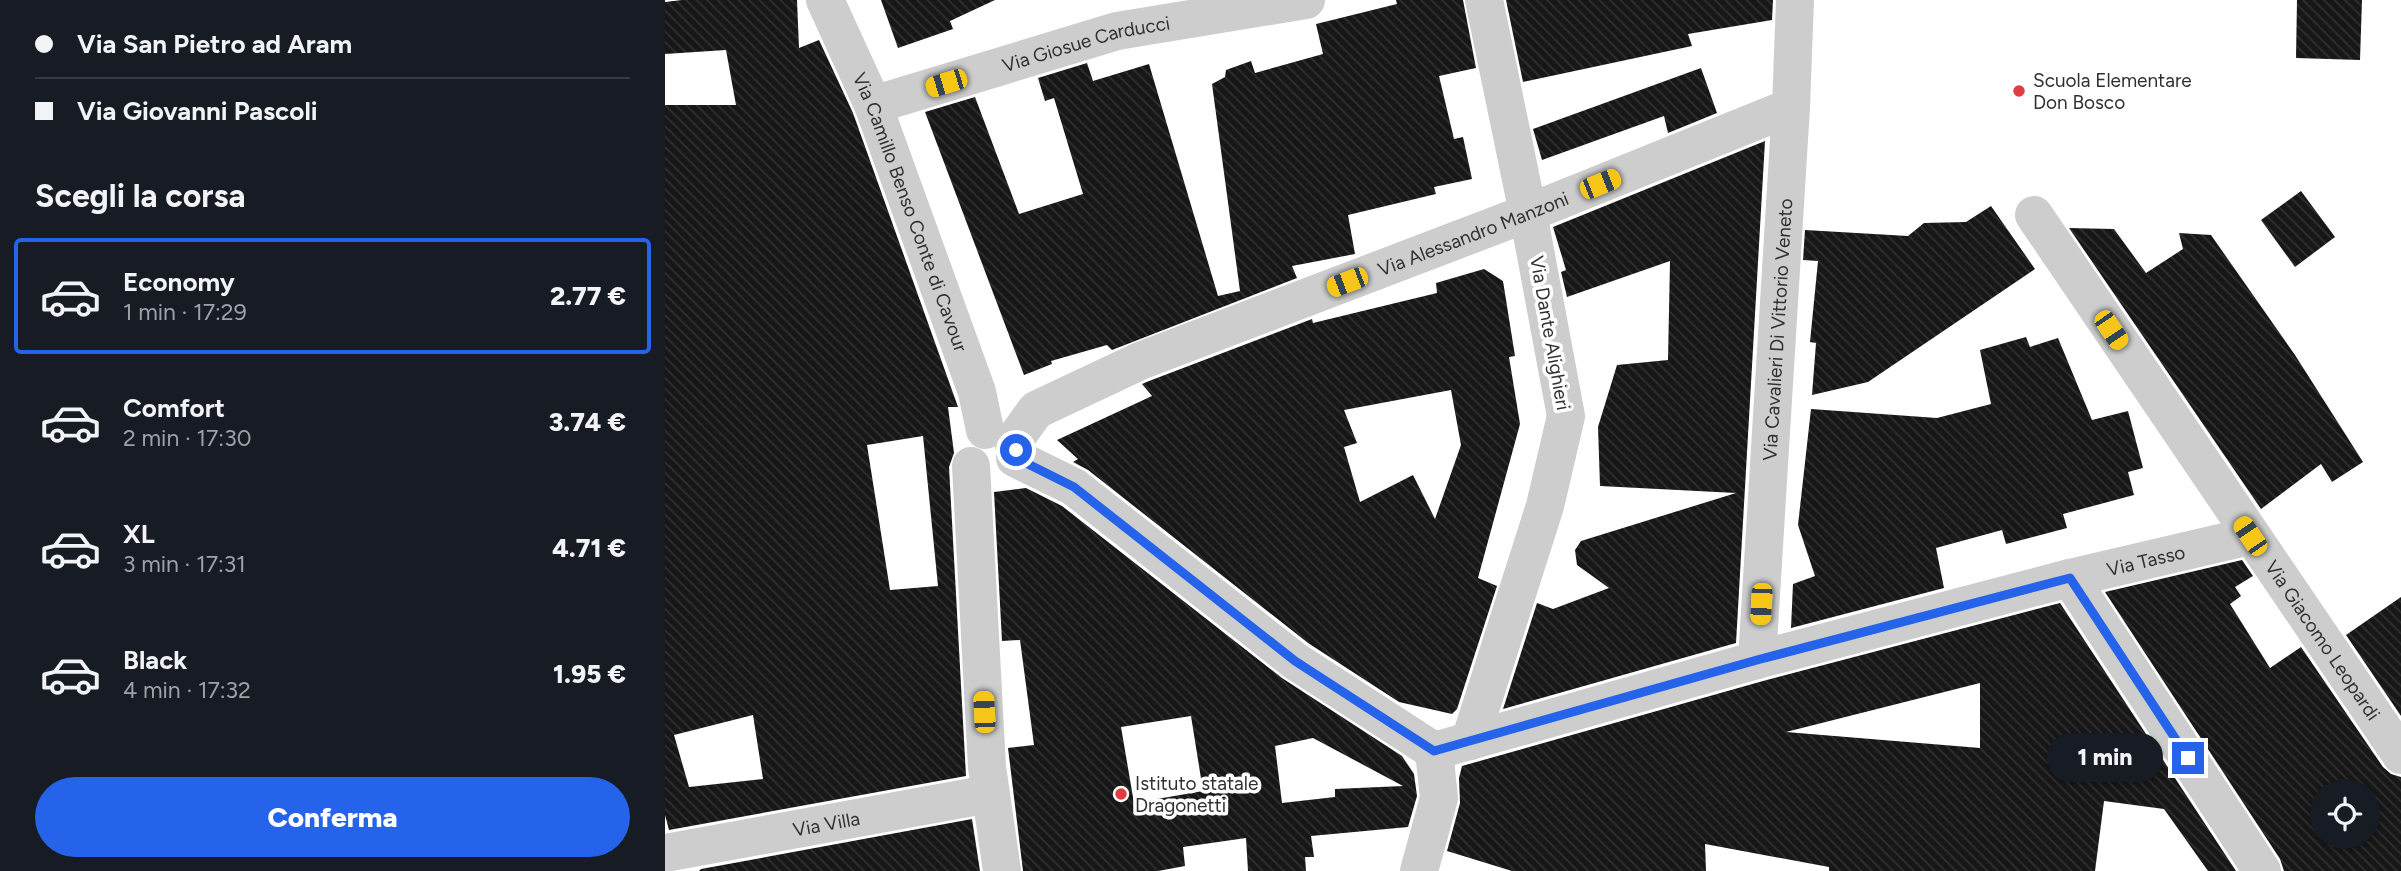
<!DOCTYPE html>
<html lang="it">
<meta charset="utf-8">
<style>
body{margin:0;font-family:Figtree,sans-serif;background:#242831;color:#f1f3f6;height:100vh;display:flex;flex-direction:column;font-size:26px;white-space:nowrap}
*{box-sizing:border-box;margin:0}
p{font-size:23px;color:#9ea1a6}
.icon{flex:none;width:38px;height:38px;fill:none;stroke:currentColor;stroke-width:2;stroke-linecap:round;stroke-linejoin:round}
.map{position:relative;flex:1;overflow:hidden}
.panel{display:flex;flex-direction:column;background:#171b24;width:665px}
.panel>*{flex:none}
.top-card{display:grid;align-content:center;height:154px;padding:0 35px;background:#171b24}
.tools{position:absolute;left:1645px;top:779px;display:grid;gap:14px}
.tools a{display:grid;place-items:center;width:70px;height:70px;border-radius:50%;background:#171b24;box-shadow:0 2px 5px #0004;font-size:35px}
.end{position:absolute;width:32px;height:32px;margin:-16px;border:9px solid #2563eb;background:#fff;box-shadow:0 0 0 4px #fff}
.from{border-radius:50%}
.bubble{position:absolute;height:49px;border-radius:24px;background:#171b24;box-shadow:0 2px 5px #0004;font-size:23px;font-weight:800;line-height:49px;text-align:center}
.car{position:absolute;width:21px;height:42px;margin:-21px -10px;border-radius:9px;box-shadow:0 0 5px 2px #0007;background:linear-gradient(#f5c518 24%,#345 0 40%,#f5c518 0 76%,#345 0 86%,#f5c518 0)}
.top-card b{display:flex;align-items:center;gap:24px;height:66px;font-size:26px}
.top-card b+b{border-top:2px solid #363941}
.top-card i{width:18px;height:18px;background:#f1f3f6}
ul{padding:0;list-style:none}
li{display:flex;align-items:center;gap:21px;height:116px;margin:0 14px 10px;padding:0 21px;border:4px solid transparent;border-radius:7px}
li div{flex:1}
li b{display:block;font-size:26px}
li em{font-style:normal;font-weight:800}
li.on{border-color:#2563eb}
li>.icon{width:63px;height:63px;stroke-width:1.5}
h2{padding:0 35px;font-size:32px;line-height:84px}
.button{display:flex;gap:14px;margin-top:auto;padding:14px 35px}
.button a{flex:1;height:80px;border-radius:42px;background:#2563eb;color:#fff;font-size:28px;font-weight:800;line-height:80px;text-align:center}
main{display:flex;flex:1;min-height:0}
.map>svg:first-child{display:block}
.building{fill:url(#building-back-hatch);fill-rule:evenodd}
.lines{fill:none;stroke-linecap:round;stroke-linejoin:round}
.minor{stroke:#cdcdcd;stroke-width:38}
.route{stroke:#2563eb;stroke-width:9}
.poi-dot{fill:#dd3d43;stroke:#fff;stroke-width:2.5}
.labels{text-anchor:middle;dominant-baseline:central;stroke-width:7;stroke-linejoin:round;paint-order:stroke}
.street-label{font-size:19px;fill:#303030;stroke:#fff}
.poi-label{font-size:19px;fill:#303030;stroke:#fff;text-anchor:start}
</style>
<main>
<section class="panel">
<div class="top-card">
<b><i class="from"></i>Via San Pietro ad Aram</b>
<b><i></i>Via Giovanni Pascoli</b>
</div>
<h2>Scegli la corsa</h2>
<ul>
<li class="on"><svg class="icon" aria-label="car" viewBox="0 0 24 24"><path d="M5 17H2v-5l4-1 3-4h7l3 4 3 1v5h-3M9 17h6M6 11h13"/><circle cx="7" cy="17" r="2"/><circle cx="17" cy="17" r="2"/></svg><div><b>Economy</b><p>1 min · 17:29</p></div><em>2.77 €</em></li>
<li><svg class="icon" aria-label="car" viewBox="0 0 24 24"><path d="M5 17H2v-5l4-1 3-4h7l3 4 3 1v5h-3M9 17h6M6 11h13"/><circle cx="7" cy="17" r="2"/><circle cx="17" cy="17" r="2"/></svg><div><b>Comfort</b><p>2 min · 17:30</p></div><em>3.74 €</em></li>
<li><svg class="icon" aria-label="car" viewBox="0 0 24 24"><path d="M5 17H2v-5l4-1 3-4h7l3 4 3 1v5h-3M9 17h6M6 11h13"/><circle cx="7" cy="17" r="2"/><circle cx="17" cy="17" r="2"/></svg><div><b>XL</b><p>3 min · 17:31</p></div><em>4.71 €</em></li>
<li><svg class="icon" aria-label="car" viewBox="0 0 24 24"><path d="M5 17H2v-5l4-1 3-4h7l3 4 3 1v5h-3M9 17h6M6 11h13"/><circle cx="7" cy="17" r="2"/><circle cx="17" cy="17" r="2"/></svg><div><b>Black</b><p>4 min · 17:32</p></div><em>1.95 €</em></li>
</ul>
<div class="button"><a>Conferma</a></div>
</section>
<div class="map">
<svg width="1736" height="871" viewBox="0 0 1736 871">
<defs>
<pattern id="building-back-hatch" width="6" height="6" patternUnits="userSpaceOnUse" patternTransform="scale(1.75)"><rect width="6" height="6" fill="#171717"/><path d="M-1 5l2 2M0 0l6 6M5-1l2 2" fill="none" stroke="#303030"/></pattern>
</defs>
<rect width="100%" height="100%" fill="#fff"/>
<path class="building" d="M 17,0 L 132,0 L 134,48 L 154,40 L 188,113 L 293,407 L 283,407 L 289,453 L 284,467 L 301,776 L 4,830 L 0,815 L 0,105 L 71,105 L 61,50 L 0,54 L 0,2 ZM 258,436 L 273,586 L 225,590 L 202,445 ZM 88,715 L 98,779 L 24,787 L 9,735 Z
M 216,0 L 330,0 L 285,21 L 288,29 L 233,48 Z
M 731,0 L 798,0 L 811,68 L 774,76 L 789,139 L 798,137 L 807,179 L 769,187 L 771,194 L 683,215 L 690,254 L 627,266 L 632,278 L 447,350 L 442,345 L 386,361 L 387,364 L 359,375 L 260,112 L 310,97 L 354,214 L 418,194 L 389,98 L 380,101 L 373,78 L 422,63 L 428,81 L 484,64 L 553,296 L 575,291 L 547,84 L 560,77 L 561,70 L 586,61 L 590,73 L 658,54 L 651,24 L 732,4 Z
M 841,0 L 1108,0 L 1107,20 L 1023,34 L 1027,46 L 858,82 Z
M 1632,0 L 1697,0 L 1695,60 L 1631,58 Z
M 1036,68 L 1052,113 L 1003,133 L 999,116 L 877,160 L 868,129 Z
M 1100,141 L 1071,643 L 838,709 L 872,603 L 888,609 L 944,588 L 912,565 L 910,550 L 916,541 L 1071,493 L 935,486 L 933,427 L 952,365 L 1003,360 L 1005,261 L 902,297 L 896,272 L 901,270 L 888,227 Z
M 1636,191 L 1670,237 L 1630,267 L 1596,220 Z
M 1326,206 L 1370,269 L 1203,382 L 1147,395 L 1151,343 L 1145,342 L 1153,261 L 1138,260 L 1140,230 L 1243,236 L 1259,223 L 1301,222 Z
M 1404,228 L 1449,229 L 1481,273 L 1518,249 L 1514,233 L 1546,235 L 1630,355 L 1698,462 L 1667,482 L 1656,464 L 1596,509 Z
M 819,269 L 838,281 L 850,356 L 844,357 L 855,424 L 813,578 L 832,586 L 792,709 L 787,714 L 734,702 L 643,643 L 423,470 L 408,462 L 413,459 L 392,440 L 487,396 L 477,384 L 484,381 L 647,319 L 648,323 L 772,293 L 771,283 ZM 786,390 L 796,445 L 770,519 L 748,475 L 695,502 L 679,447 L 692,443 L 679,410 Z
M 1361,337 L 1365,347 L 1393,338 L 1427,420 L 1463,411 L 1478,468 L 1463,472 L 1469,495 L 1398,514 L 1402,528 L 1341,544 L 1337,530 L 1271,548 L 1279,588 L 1126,628 L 1128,584 L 1150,576 L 1133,525 L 1146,409 L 1272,418 L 1326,404 L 1315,350 Z
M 361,488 L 397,506 L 617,678 L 737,756 L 749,774 L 752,796 L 743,827 L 646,836 L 649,857 L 640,857 L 641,871 L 583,871 L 581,838 L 518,847 L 520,866 L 493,871 L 358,871 L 343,748 L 369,745 L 355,640 L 337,641 L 329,492 ZM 526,716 L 538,791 L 469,803 L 456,727 ZM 648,738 L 738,786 L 670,789 L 670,797 L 617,803 L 610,746 Z
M 1577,560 L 1588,576 L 1570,587 L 1576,596 L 1565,604 L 1605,668 L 1636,647 L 1718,767 L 1726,774 L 1736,777 L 1736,871 L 1619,871 L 1615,859 L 1440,592 ZM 1657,791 L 1703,791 L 1703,836 L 1657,836 Z
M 1736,597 L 1736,716 L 1681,635 Z
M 1395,603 L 1571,871 L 1543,871 L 1499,809 L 1439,801 L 1430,871 L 1164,871 L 1164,867 L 1040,844 L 1041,871 L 847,871 L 782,851 L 795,803 L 794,778 L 797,766 L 1098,681 ZM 1315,683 L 1315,748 L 1121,732 Z
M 307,819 L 315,871 L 34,871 L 36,869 Z"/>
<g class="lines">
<g class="minor">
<path id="s1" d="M 160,0 L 208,105 L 312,392 L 320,430"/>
<path id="s2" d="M 208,105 L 452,31 L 641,0"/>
<path id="s3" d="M 1369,215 L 1736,755"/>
<path id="s4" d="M 348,442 L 371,410 L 475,361 L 863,213 L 1126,107"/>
<path d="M 350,458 L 409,487 L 630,661 L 769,751"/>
<path d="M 306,466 L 322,767 L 337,871"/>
<path d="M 1405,578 L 1597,871"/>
<path id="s5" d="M 1092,660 L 1126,107 L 1130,0"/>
<path d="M 805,741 L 880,506 L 901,416 L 863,213 L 819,0"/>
<path id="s6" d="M 769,751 L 1092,660 L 1405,578 L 1585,536"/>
<path id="s7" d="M 0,853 L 324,794"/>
<path d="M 754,871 L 774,798 L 769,751"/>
</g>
</g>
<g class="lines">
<path class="route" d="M 351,450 L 351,458 L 409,487 L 630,661 L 769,751 L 1092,660 L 1405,578 L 1523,758"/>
</g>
<g class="poi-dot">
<circle cx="1354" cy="91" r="7"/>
<circle cx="456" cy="794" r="7"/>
</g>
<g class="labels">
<g class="street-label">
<text stroke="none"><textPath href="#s2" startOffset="222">Via Giosue Carducci</textPath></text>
<text stroke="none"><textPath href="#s1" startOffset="229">Via Camillo Benso Conte di Cavour</textPath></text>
<text stroke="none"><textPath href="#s4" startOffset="511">Via Alessandro Manzoni</textPath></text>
<text stroke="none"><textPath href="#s5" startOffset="331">Via Cavalieri Di Vittorio Veneto</textPath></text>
<text transform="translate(885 333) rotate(80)">Via Dante Alighieri</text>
<text stroke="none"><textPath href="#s6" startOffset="737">Via Tasso</textPath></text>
<text stroke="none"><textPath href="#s3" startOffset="514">Via Giacomo Leopardi</textPath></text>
<text stroke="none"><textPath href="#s7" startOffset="164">Via Villa</textPath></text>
</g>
<g class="poi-label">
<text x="1368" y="80">Scuola Elementare<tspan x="1368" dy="22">Don Bosco</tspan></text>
<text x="470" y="783">Istituto statale<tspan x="470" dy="22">Dragonetti</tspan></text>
</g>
</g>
</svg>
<div class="tools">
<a><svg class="icon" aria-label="locate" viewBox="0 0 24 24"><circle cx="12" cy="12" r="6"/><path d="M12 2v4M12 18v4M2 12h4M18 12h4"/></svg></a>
</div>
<i class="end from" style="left:351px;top:450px"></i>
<i class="end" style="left:1523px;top:758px"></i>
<div class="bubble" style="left:1382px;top:733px;width:116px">1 min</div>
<i class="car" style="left:281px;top:83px;rotate:253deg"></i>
<i class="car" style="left:935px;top:184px;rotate:68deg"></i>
<i class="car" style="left:682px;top:282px;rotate:249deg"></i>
<i class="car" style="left:1446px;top:330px;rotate:146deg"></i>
<i class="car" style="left:1585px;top:536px;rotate:326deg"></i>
<i class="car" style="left:1096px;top:604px;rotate:183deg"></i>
<i class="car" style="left:319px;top:712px;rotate:357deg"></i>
</div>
</main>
